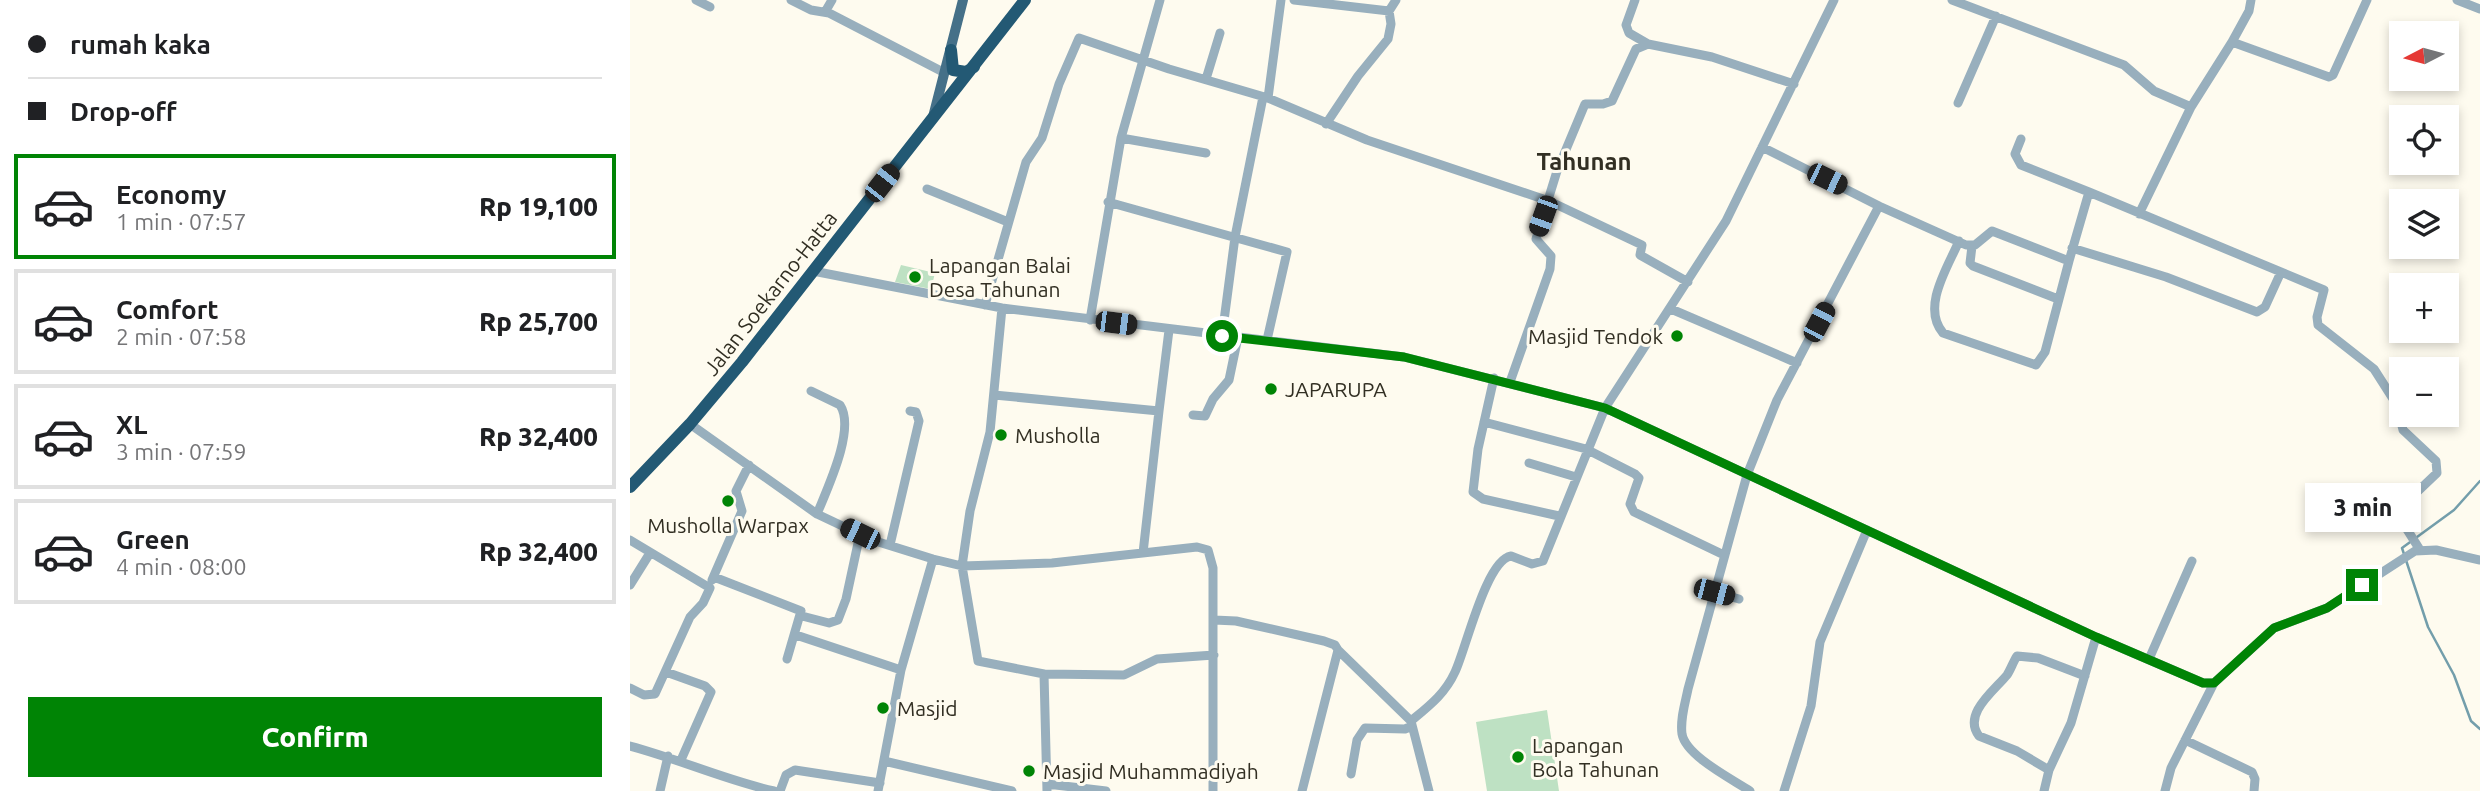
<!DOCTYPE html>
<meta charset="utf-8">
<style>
body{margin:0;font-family:Ubuntu,sans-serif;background:#f2f2f2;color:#202124;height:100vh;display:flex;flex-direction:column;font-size:26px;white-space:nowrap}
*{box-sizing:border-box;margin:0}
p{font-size:23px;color:#757577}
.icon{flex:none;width:38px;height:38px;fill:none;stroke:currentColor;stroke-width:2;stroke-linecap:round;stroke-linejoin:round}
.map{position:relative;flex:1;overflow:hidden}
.drawer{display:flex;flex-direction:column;background:#fff;width:630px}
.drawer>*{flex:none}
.guide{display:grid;align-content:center;height:154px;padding:0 28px;background:#fff}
.needle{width:46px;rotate:264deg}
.buttons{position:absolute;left:1759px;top:21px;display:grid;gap:14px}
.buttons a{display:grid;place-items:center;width:70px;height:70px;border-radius:0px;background:#fff;box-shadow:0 4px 10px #0003;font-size:35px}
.end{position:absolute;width:32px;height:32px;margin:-16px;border:9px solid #008405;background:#fff;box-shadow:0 0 0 4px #fff}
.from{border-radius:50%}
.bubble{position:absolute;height:49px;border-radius:0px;background:#fff;box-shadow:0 4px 10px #0003;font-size:23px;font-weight:800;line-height:49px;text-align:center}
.car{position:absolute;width:21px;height:42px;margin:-21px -10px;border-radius:9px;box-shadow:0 0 5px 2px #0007;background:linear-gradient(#222 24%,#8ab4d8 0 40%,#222 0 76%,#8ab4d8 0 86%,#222 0)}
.guide b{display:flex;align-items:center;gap:24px;height:66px;font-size:26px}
.guide b+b{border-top:2px solid #e0e0e0}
.guide i{width:18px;height:18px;background:#202124}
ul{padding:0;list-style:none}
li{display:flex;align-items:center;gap:21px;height:105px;margin:0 14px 10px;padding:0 14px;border:4px solid #e0e0e0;border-radius:0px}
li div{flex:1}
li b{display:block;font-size:26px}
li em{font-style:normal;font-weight:800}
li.selected{border-color:#008405}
li>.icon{width:63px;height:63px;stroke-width:1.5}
.button{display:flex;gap:14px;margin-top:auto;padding:14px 28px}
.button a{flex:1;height:80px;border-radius:0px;background:#008405;color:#fff;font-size:28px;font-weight:800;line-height:80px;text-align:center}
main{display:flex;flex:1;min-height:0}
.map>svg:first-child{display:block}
.green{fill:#bee1c3}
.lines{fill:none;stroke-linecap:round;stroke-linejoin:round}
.stream{stroke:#739eab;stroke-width:2.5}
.minor{stroke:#98afbd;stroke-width:9}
.major{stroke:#457088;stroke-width:10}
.highway{stroke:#235974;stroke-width:12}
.route{stroke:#008405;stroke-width:9}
.poi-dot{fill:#008405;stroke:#fefbef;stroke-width:2.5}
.labels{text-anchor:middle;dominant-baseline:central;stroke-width:6;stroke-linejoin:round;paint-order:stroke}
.poi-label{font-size:21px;fill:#322f23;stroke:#fefbef;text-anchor:start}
.street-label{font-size:21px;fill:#322f23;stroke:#fefbef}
.quarter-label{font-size:24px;font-weight:bold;fill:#322f23;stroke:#fefbef}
</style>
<main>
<section class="drawer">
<div class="guide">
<b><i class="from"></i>rumah kaka</b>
<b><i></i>Drop-off</b>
</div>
<ul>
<li class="selected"><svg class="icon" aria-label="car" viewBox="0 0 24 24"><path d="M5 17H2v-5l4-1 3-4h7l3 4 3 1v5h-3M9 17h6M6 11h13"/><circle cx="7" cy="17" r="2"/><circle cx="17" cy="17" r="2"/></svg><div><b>Economy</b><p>1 min · 07:57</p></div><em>Rp 19,100</em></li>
<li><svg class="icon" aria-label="car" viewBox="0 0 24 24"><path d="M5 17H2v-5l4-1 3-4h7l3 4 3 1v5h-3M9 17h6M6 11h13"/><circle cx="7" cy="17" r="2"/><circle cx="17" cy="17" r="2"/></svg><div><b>Comfort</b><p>2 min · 07:58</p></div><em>Rp 25,700</em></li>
<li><svg class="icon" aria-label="car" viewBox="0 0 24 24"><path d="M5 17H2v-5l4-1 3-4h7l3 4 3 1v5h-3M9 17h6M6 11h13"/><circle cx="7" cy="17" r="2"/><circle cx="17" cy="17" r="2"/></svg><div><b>XL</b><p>3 min · 07:59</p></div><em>Rp 32,400</em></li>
<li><svg class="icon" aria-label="car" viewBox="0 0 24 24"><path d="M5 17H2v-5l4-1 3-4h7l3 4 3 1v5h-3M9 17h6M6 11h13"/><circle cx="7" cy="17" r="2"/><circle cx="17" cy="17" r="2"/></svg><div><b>Green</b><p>4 min · 08:00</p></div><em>Rp 32,400</em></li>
</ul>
<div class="button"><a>Confirm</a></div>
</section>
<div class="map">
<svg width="1850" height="791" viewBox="0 0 1850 791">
<rect width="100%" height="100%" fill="#fefbef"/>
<path class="green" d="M 271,265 L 305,273 L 301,289 L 265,282 Z
M 917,710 L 929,791 L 857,791 L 846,722 Z"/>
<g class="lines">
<path class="stream" d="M 1850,481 L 1824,510 L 1772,548 L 1798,627 L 1824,675 L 1841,721 L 1850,729"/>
<path class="minor" d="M 66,0 L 80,7
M 161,0 L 181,10 L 199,13 L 313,72
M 664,0 L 759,11 L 766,0
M 1005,0 L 996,25 L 999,33 L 1018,44 L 1082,57 L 1164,84
M 1322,0 L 1494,65 L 1524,91 L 1561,107
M 1827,0 L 1850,9
M 195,12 L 202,0
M 1602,42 L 1619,11 L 1621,0
M 576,79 L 590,33
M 638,98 L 651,0
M 1328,103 L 1366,16
M 696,124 L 728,76 L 758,39 L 761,24 L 759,11
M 491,138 L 576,153
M 1391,139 L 1385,154 L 1391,165 L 1459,192
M 297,189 L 378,222
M 478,202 L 657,252 L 637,340
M 1249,206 L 1336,245 L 1345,245 L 1362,231 L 1439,261 L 1459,192 L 1694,290 L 1687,317 L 1688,325 L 1744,369 L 1767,405 L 1773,430 L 1806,461 L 1807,473 L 1766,512 L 1790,550
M 1509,214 L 1561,107 L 1602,42 L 1699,77 L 1703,75 L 1737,0
M 1329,241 C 1318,267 1291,307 1313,333 L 1406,365 L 1415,352 L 1439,261
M 1342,246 L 1340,263 L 1343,266 L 1428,299
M 1442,248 L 1536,277 L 1627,312 L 1635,307 L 1651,272
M 183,271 L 372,308 L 774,357 L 975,408 L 1096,221 L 1204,0
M 355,305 L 396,162 L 412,138 L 429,84 L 449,38 L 539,69 L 638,98 L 737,140 L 919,201 L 1012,245 L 1010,255 L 1058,282
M 372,308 L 360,432 L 340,511 L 332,566 L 348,661 L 414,674 L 417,791
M 1041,309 L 1167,363
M 460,320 L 491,138 L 530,0
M 592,336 L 605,237 L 633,97
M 864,378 L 848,449 L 843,492 L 853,499 L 929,516
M 880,382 L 920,269 L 921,256 L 906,239 L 927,171 L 955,104 L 973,104 L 982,101 L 1006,49 L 1018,44
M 181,391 L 210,405 C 226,429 197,489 187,514
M 364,395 L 529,411 L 539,330
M 563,415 L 575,416 L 583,399 L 599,380 L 608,337
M 854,422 L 956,449 L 1005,474 L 1009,478 L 1000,504 L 1004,512 L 1094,555
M 60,424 L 187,514 L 242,540 L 303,559 L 332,566 L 422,563 L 567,547 L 578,550 L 583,568 L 583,791
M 899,463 L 946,477
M 0,540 L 80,588 L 73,603 L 60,617 L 25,694 L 14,695 L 0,688
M 260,545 L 289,421 L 286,412 L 280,411
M 513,553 L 529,411
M 84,577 L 171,611 L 157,659
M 82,580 L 112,511 L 106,491 L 119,465
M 0,585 L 20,553
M 1084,592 L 1109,599
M 172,616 L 199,623 L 208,620 L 216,599 L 230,534
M 584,620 L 606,621 L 694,641 L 705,645 L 708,650 L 672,791
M 166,635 L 271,670
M 708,650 L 781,721
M 1519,659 L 1562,561
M 36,672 L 75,686 L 81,692 L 51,760
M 414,674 L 494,675 L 527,659 L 584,655
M 1555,740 L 1622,772 L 1625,779 L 1624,791
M 0,746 C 49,759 95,780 144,791
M 254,761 L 382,791
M 1419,770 L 1387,751 L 1349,736 C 1332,714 1365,690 1377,675 C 1381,669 1383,662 1387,656 L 1408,658 L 1455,676
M 721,774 L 727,740 L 735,728 L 775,729 L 782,726
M 417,784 L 476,791
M 30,791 L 38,756
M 150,791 L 156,775 L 165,770 L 250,783
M 248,791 L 271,670 L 303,559
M 799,791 L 781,721 C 799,706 815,694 825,672 C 836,649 856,560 881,556 L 902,564 L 913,561 L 975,408 L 1466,637 L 1573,683 L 1584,683 L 1644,628 L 1697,608 L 1785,551 L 1806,550 L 1850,560
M 1120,791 C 1102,779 1056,756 1052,734 C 1050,719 1055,704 1058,689 L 1117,475 L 1147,400 L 1249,206 L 1132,147
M 1154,791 L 1181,706 L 1190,642 L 1237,530
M 1414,791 L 1419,770 L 1441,723 L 1466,637
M 1535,791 L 1541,768 L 1584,683"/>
<path class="major" d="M 303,117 L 333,0"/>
<path class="highway" d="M 321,50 L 323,70 L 336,72 L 344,67
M 0,487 L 60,424 L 112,362 L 395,0"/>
</g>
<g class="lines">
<path class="route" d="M 592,336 L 774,357 L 975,408 L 1466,637 L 1573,683 L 1584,683 L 1644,628 L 1697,608 L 1732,585"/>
</g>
<g class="poi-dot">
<circle cx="285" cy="277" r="7"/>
<circle cx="1047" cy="336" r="7"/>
<circle cx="641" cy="389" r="7"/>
<circle cx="371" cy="435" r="7"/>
<circle cx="98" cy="501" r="7"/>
<circle cx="253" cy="708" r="7"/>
<circle cx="888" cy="757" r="7"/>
<circle cx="399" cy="771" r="7"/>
</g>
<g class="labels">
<g class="poi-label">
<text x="299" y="265">Lapangan Balai<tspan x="299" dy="24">Desa Tahunan</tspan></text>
<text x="1033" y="336" text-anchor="end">Masjid Tendok</text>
<text x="655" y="389">JAPARUPA</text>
<text x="385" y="435">Musholla</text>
<text x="98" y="525" text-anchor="middle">Musholla Warpax</text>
<text x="267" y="708">Masjid</text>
<text x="902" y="745">Lapangan<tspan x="902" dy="24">Bola Tahunan</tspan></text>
<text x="413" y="771">Masjid Muhammadiyah</text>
</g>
<g class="street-label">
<text transform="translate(140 293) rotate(-52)">Jalan Soekarno-Hatta</text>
</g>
<g class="quarter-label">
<text x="954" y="161">Tahunan</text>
</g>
</g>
</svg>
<div class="buttons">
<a><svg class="needle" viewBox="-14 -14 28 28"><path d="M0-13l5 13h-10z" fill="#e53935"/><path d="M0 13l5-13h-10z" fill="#757577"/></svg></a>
<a><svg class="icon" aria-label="locate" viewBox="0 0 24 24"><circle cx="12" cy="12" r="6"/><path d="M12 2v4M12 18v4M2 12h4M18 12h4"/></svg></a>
<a><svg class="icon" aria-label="layers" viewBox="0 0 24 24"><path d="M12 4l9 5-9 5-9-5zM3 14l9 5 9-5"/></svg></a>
<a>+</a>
<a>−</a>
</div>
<i class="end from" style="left:592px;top:336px"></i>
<i class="end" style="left:1732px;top:585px"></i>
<div class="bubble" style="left:1675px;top:483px;width:116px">3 min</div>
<i class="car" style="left:1197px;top:179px;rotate:116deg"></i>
<i class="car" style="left:252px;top:183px;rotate:38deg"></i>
<i class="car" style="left:913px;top:216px;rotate:200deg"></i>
<i class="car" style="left:1189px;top:322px;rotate:28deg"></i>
<i class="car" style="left:486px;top:323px;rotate:97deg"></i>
<i class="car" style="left:230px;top:534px;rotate:296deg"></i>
<i class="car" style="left:1084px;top:592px;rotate:105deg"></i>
</div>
</main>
